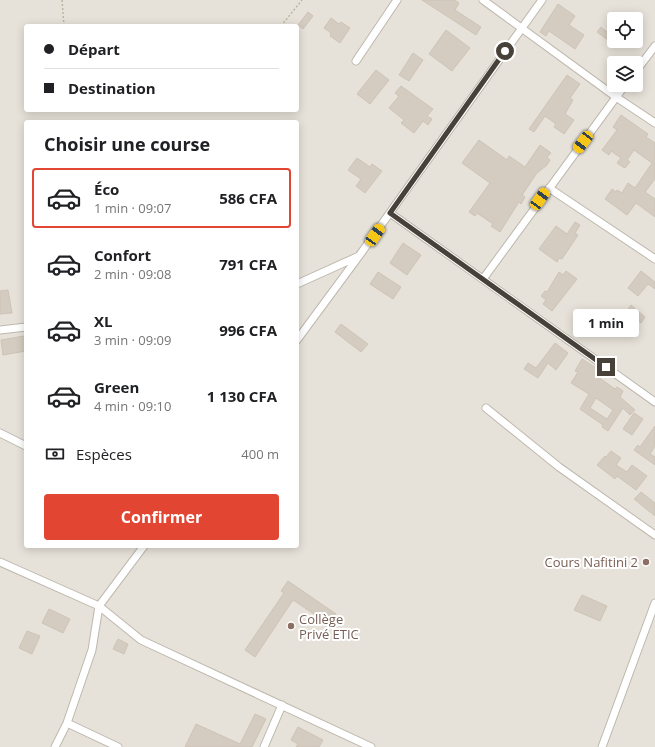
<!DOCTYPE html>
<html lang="fr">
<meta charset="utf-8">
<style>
body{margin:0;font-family:"Open Sans",sans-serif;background:#f6f6f6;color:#202124;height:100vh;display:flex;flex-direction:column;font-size:15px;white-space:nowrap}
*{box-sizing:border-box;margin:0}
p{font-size:13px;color:#757577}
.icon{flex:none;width:22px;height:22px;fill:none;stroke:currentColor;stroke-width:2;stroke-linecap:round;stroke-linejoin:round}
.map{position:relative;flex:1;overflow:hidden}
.details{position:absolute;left:24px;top:120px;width:275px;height:428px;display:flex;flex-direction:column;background:#fff;border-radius:4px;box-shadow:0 2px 10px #0003}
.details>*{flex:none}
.hud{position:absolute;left:24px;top:24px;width:275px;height:88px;border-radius:4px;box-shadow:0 2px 10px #0003;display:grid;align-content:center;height:88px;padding:0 20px;background:#fff}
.fabs{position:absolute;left:607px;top:12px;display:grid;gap:8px}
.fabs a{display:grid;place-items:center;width:36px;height:36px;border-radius:4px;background:#fff;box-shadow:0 2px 10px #0003;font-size:20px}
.end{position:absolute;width:18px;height:18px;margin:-9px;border:5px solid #474139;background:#fff;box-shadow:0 0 0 2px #fff}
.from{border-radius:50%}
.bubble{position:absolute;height:28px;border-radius:4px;background:#fff;box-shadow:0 2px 10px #0003;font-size:13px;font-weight:700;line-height:28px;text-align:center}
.car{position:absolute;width:12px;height:24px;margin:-12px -6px;border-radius:5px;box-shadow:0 0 3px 1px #0007;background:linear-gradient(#f5c518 24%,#345 0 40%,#f5c518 0 76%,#345 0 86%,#f5c518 0)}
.hud b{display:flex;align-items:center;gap:14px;height:38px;font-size:15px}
.hud b+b{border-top:1px solid #e0e0e0}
.hud i{width:10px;height:10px;background:#202124}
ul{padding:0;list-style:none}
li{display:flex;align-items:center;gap:12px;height:60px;margin:0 8px 6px;padding:0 12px;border:2px solid transparent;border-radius:4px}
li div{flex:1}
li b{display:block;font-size:15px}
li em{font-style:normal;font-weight:700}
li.selected{border-color:#e24633}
li>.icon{width:36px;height:36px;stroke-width:1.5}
h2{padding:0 20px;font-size:18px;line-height:48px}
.pay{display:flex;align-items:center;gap:10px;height:44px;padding:0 20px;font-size:15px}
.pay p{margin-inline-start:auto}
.action{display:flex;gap:8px;margin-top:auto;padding:8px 20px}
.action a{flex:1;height:46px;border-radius:4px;background:#e24633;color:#fff;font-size:16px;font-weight:700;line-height:46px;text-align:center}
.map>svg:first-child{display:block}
.residential{fill:#e7e2d9;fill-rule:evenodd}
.building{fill:#d4ccc1;stroke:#cec3b5;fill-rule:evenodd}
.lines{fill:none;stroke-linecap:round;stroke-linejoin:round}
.minor-casing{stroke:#beb8ae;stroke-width:9}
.path{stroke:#beb3a1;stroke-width:1.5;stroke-dasharray:2 2;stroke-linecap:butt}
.minor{stroke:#fff;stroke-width:7}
.route{stroke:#474139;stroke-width:5}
.education-dot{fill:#8d6e63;stroke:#fff;stroke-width:1.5}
.labels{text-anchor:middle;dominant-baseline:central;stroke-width:4;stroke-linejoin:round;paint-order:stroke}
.education-label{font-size:13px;fill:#785e54;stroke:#fff;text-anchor:end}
</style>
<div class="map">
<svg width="655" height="747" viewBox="0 0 655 747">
<rect width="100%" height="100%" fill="#f3f0eb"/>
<path class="residential" d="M 0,0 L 655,0 L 655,747 L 0,747 ZM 614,19 L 636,19 L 636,41 L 614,41 ZM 26,26 L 297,26 L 297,110 L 26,110 ZM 614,63 L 636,63 L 636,85 L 614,85 ZM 26,122 L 297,122 L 297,546 L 26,546 Z"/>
<path class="building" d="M 422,0 L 455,0 L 459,3 L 455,10 L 481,27 L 476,35 Z
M 558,4 L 575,16 L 569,25 L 584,35 L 575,49 L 549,31 L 546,36 L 540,32 Z
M 308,12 L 313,16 L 303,29 L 298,25 Z
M 331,18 L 339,24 L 341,22 L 350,28 L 340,43 L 330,36 L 331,33 L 324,28 Z
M 614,21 L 614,39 L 611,37 L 608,40 L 597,32 L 601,27 L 607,32 Z
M 446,30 L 470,48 L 452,71 L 429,54 Z
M 413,53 L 423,60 L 409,81 L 399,75 Z
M 376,70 L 389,80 L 370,104 L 357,94 Z
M 567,75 L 580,84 L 570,98 L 573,100 L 565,114 L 574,120 L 564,134 L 554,127 L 556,124 L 545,116 L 534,132 L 529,129 Z
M 401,86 L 433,109 L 427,116 L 432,119 L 428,125 L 423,121 L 414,133 L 401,123 L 404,120 L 389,108 L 399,96 L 395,93 Z
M 621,115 L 648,134 L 646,137 L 655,143 L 655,179 L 645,192 L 655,199 L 655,217 L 636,203 L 627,215 L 605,199 L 612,189 L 616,192 L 617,190 L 622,193 L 628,183 L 635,188 L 652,163 L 634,150 L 627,160 L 630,162 L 625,168 L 623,167 L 617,163 L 621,158 L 611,151 L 609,155 L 602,150 L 617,130 L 613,127 Z
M 479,140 L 507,160 L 509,156 L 525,167 L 540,145 L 551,153 L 547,157 L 550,160 L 547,165 L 537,173 L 522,195 L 525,197 L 521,204 L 519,202 L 500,232 L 491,226 L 493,224 L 477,213 L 475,216 L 469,212 L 490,183 L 462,163 Z
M 357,158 L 370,167 L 372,164 L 382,171 L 365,193 L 356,186 L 361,179 L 348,170 Z
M 575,222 L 580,225 L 575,233 L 578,235 L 562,259 L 559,258 L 557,262 L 539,249 L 556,226 L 567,234 Z
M 403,243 L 421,255 L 407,275 L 390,263 Z
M 566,271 L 577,279 L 552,311 L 543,304 L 546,300 L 541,296 L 545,291 L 547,292 L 559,272 L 563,275 Z
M 641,271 L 655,282 L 655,289 L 648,284 L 638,296 L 628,288 Z
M 378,272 L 401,287 L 393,299 L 370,284 Z
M 8,290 L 12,313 L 0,314 L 0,291 Z
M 631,305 L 645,317 L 641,323 L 626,312 Z
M 341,324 L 368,344 L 361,352 L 335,332 Z
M 24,336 L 26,351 L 3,355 L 1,340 Z
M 555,343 L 568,353 L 556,370 L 548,363 L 538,378 L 524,369 L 528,363 L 536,368 Z
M 582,359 L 601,371 L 598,377 L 615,389 L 617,387 L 623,391 L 620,397 L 635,410 L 630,415 L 623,408 L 608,431 L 602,427 L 603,425 L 580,409 L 589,394 L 571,383 L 578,372 L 575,371 ZM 596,398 L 613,410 L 607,419 L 590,408 Z
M 634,413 L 643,419 L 632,435 L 623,429 Z
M 655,426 L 655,446 L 650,454 L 655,457 L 655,465 L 634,450 L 638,445 L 640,447 Z
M 611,451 L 621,458 L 616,465 L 627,472 L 632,465 L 647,476 L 636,490 L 617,476 L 615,479 L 597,465 L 605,456 L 606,457 Z
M 641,492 L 655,503 L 655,516 L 634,499 Z
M 288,581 L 336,614 L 329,624 L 293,600 L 255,657 L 245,650 L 284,593 L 281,591 Z
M 582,595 L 607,606 L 600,621 L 574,610 Z
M 49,609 L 70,619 L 63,633 L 42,623 Z
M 27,631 L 40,636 L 32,654 L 19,648 Z
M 118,639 L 128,644 L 124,654 L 113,649 Z
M 255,714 L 266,719 L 252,747 L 185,747 L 196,724 L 240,744 Z
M 298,727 L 323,740 L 319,747 L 296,747 L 298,744 L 291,740 Z"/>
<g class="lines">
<g class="minor-casing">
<path id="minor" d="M 483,0 L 616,97 L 655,123
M 356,61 L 397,0
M 636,71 L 655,46
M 549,188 L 655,259
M 390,213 L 655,402
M 483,279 L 625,85
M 297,284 L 359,256
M 0,330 L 26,327
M 297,340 L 359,256 L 542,0
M 486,408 L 559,467 L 655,535
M 0,433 L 26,446
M 0,562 L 99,606 L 141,640 L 371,747
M 67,723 L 118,747
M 55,747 L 67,723 L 92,650 L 99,606 L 144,546
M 264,747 L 282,705
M 602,747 L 655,603"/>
</g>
<path class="path" d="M 62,0 L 64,26
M 281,26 L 302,0"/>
<use href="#minor" class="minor"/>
</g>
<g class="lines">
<path class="route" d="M 505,51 L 390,213 L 606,367"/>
</g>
<g class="education-dot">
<circle cx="646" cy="562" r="4"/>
<circle cx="291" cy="626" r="4"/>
</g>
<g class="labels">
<g class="education-label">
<text x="638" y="562">Cours Nafitini 2</text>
<text x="299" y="619" text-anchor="start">Collège<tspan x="299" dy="15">Privé ETIC</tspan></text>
</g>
</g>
</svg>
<div class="fabs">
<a><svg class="icon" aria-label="locate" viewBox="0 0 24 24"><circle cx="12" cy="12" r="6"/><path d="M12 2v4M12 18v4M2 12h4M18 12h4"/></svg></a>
<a><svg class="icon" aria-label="layers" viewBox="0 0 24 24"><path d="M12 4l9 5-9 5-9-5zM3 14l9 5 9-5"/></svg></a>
</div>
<i class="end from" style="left:505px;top:51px"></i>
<i class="end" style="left:606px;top:367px"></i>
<div class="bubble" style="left:573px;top:309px;width:66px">1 min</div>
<i class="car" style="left:583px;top:142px;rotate:217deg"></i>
<i class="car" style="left:540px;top:199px;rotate:36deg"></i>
<i class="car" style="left:375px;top:235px;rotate:35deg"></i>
<div class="hud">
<b><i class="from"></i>Départ</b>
<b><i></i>Destination</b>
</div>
<section class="details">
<h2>Choisir une course</h2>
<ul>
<li class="selected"><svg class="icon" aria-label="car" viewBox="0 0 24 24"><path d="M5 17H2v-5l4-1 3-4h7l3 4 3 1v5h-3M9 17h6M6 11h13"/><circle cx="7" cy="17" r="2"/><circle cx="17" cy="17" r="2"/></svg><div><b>Éco</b><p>1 min · 09:07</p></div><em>586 CFA</em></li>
<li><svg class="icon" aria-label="car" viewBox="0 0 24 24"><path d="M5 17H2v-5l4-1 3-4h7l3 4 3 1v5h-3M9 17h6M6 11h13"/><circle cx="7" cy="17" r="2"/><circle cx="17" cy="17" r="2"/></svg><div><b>Confort</b><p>2 min · 09:08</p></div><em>791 CFA</em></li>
<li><svg class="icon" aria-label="car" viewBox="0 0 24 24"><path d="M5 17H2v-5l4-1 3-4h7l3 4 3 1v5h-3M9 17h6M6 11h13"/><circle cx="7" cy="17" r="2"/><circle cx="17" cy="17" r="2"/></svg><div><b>XL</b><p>3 min · 09:09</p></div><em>996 CFA</em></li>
<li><svg class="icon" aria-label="car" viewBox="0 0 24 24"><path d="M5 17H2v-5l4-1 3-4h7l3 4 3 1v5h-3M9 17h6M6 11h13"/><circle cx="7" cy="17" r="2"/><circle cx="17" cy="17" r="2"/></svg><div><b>Green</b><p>4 min · 09:10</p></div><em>1 130 CFA</em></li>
</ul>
<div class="pay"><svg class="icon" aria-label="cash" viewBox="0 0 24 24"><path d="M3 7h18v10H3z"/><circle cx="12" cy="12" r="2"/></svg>Espèces<p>400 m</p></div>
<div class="action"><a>Confirmer</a></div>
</section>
</div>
